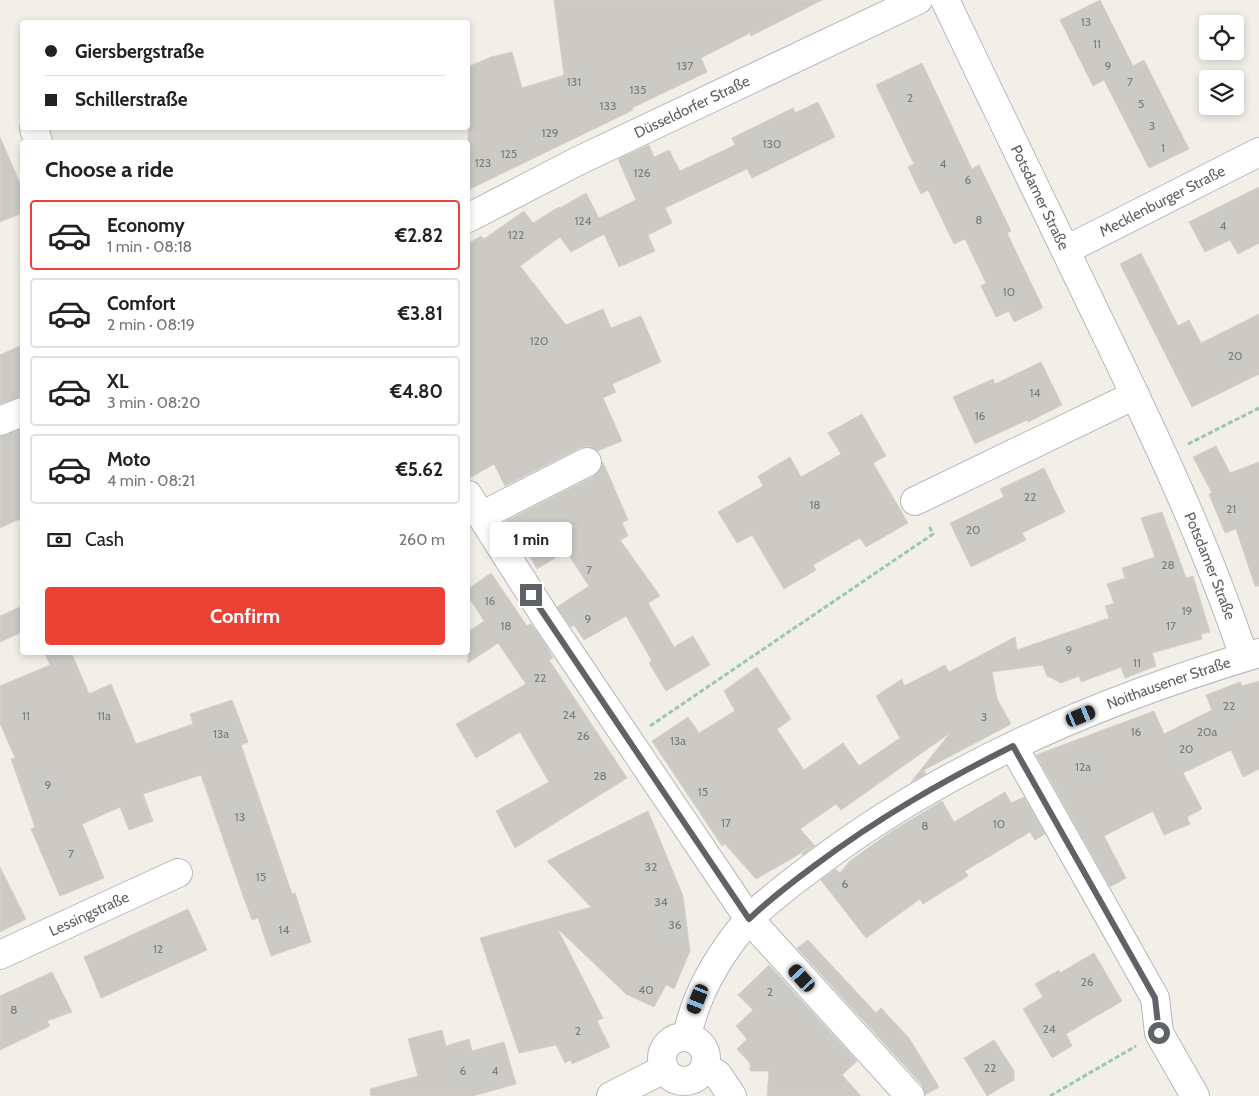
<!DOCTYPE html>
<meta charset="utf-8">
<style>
body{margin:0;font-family:Cabin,sans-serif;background:#f6f6f6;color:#222;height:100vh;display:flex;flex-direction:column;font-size:19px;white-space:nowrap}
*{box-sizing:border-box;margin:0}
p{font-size:16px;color:#767676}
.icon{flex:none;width:28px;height:28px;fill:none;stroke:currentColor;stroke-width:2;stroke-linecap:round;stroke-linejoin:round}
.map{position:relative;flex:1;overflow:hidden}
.details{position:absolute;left:20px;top:140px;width:450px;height:515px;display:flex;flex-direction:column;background:#fff;border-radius:5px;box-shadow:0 2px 8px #0003}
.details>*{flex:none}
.top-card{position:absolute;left:20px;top:20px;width:450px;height:110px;border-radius:5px;box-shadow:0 2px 8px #0003;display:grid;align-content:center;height:110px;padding:0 25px;background:#fff}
.controls{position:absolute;left:1199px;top:15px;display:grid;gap:10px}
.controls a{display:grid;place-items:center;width:45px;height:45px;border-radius:5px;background:#fff;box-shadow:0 2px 8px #0003;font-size:25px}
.end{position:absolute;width:22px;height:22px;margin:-11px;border:6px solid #5f6368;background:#fff;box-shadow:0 0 0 2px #fff}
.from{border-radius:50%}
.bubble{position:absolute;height:35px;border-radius:5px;background:#fff;box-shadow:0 2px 8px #0003;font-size:16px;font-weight:700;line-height:35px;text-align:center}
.car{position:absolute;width:15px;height:30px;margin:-15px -8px;border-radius:6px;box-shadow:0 0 4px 1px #0007;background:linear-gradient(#222 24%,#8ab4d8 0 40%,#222 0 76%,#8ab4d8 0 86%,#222 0)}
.top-card b{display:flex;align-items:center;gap:18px;height:48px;font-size:19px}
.top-card b+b{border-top:1px solid #e0e0e0}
.top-card i{width:12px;height:12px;background:#222}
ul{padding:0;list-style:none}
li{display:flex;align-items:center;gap:15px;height:70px;margin:0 10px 8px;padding:0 15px;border:2px solid #e0e0e0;border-radius:5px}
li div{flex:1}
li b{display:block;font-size:19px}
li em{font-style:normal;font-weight:700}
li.selected{border-color:#ea4335}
li>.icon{width:45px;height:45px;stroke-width:1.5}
h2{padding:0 25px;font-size:22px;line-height:60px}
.pay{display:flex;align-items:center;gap:12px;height:55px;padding:0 25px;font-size:19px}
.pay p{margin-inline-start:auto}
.action{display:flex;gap:10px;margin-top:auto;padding:10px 25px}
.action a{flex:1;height:58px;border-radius:5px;background:#ea4335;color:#fff;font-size:20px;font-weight:700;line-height:58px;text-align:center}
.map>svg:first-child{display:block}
.building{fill:#cccac5;stroke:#d6d1c6}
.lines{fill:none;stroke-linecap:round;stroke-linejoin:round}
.minor-casing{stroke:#b5b8bc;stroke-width:30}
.path{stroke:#9cc7a9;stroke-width:3;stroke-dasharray:5 2.5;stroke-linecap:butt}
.minor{stroke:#fff;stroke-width:28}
.route{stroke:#5f6368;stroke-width:6}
.labels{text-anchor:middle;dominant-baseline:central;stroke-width:5;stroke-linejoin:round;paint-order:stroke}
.number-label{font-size:12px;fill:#7a7d7f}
.street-label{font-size:15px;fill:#5f6368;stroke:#fff}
</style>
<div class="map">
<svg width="1259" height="1096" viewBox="0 0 1259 1096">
<rect width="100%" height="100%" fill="#f1efe8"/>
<path class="building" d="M 554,0 L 822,0 L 751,36 L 750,33 L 701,58 L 707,72 L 632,108 L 633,110 L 468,190 L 468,67 L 491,57 L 512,52 L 522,88 L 564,75 Z
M 1100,0 L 1133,66 L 1144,60 L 1189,149 L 1149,168 L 1104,80 L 1093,86 L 1060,20 Z
M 922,63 L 972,169 L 979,165 L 1011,231 L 1007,233 L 1043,308 L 1014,322 L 1009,311 L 996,317 L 981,286 L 986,283 L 965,239 L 954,244 L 928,190 L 921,194 L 908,167 L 914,164 L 876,85 Z
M 818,102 L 835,137 L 752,178 L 747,169 L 665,208 L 672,223 L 648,235 L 655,251 L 619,267 L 604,234 L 571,252 L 560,237 L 520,266 L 566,325 L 603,309 L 611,328 L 641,316 L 661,362 L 612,384 L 616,392 L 603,398 L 622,441 L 597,451 L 588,446 L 580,448 L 505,486 L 494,464 L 468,479 L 468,244 L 481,236 L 484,239 L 524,211 L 533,223 L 559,207 L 560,208 L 586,193 L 599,218 L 636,200 L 618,159 L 649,145 L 654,157 L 669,150 L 680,171 L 735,145 L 732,138 L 793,108 L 795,113 Z
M 0,137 L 22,188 L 22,213 L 0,222 Z
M 1259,187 L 1259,243 L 1238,254 L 1230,240 L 1205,252 L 1189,222 Z
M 1141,253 L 1178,326 L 1189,320 L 1201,343 L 1259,314 L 1259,374 L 1192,407 L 1120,264 Z
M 22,345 L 22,397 L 0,404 L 0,355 Z
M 1041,362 L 1062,405 L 1028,422 L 1027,420 L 975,444 L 953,397 L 993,379 L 995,384 Z
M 862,414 L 886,456 L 873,463 L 908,523 L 866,547 L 860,538 L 813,565 L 816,570 L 784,589 L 752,535 L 737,543 L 718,512 L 763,486 L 758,476 L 790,457 L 801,477 L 841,454 L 828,433 Z
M 22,429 L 22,518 L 0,528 L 0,436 Z
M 1216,446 L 1230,473 L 1259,462 L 1259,586 L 1255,586 L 1236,529 L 1225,533 L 1209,494 L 1212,493 L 1193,457 Z
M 603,462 L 628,520 L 622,523 L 628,536 L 620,540 L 660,596 L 648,603 L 674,647 L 693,636 L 710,665 L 666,691 L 649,663 L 652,661 L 626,616 L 584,640 L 574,625 L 571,627 L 557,607 L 589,586 L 566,551 L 537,569 L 521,541 L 517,543 L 504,522 L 594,476 L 600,470 Z
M 1044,468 L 1065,512 L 1022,533 L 1026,540 L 971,567 L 950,523 L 1004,497 L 1000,489 Z
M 1162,512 L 1186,578 L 1193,576 L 1210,632 L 1201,634 L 1202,639 L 1152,653 L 1156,666 L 1125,678 L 1121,667 L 1081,682 L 1079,676 L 1061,683 L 1047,676 L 1043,665 L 992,672 L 997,699 L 1011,724 L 924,770 L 926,774 L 911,782 L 950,733 L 841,810 L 836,804 L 800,829 L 815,846 L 802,855 L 801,854 L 812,844 L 796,856 L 756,879 L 725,844 L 722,846 L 652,741 L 688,717 L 699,733 L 735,711 L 724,691 L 757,667 L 791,719 L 777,729 L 804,770 L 843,743 L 859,766 L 900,738 L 876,696 L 902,679 L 904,686 L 945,665 L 949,672 L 1015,637 L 1017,650 L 1109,618 L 1105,606 L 1114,603 L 1107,584 L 1125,578 L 1122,568 L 1155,557 L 1141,518 Z
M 491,573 L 527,626 L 531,624 L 545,644 L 553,658 L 549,660 L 627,778 L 515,848 L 496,811 L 549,782 L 520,732 L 476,758 L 456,724 L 526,684 L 498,643 L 468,663 L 468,632 L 484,621 L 468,596 L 468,589 Z
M 22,606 L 22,632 L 0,642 L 0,616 Z
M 44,652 L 71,652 L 89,694 L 111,684 L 136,744 L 193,724 L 190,714 L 232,700 L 248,742 L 241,745 L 292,894 L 295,893 L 311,942 L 271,956 L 258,918 L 252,920 L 242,893 L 201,775 L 143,794 L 153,821 L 129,830 L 120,807 L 82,824 L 104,878 L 60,896 L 31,829 L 35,827 L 11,759 L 15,758 L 0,723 L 0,686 L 50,665 Z
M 1259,681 L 1259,769 L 1243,777 L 1231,750 L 1183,773 L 1202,809 L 1187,817 L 1190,824 L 1164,835 L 1153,811 L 1104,836 L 1126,878 L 1110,887 L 1036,755 L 1154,711 L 1164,734 L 1212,710 L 1206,695 L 1240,682 L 1242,686 Z
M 1005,792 L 1011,803 L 1024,797 L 1045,834 L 1035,840 L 1030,832 L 965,871 L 968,876 L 923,904 L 920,899 L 866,938 L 821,880 L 836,869 L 840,873 L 850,861 L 889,833 L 942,801 L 954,822 Z
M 648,811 L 683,896 L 690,951 L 674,989 L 666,985 L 654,1007 L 626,994 L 557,928 L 603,1018 L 597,1021 L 610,1047 L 572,1064 L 570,1060 L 565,1063 L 556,1045 L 519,1053 L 480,938 L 591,907 L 547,861 Z
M 0,867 L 26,919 L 0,932 Z
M 188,909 L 207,950 L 101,998 L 84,957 Z
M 808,940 L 876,1013 L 881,1008 L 909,1038 L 939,1087 L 925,1095 L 922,1085 L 797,948 Z
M 1094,953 L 1122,1001 L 1066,1034 L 1072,1046 L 1052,1058 L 1023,1009 L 1043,997 L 1035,984 L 1059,970 L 1060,973 Z
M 769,965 L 857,1061 L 842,1075 L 861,1096 L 767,1096 L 769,1071 L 750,1071 L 750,1063 L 737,1049 L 747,1039 L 736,1026 L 753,1010 L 738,995 Z
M 52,972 L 72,1012 L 47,1021 L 50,1026 L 0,1050 L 0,996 Z
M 442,1030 L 446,1046 L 469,1039 L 472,1051 L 504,1042 L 516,1084 L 473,1096 L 371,1096 L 370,1089 L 418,1076 L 408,1039 Z
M 994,1040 L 1014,1071 L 1014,1080 L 987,1096 L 964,1058 Z"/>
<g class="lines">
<g class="minor-casing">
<g id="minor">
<path id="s1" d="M 945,0 C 996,107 1048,214 1099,320 C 1153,432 1205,540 1244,657"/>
<path d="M 34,128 L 38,142"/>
<path id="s2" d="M 468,218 L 578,161 L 918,0"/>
<path id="s3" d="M 1066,250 L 1259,152"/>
<path d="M 0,421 L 22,412"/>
<path d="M 468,495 L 548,621 L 749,919 C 720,953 696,993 687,1036"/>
<path d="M 915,501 L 1135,395"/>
<path d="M 481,516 L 587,462"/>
<path d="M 1013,746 L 1155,998 L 1159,1033 L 1195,1096"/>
<path id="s4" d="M 0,955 L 178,873"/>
<circle cx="684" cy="1059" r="22"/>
<path d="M 704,1068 L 717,1074 L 732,1096"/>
<path d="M 611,1096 L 664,1069"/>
<path id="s5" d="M 910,1096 L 749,919 C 770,898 795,880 819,862 C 949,764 1104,699 1259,653"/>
</g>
</g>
<path class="path" d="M 1188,444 L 1259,408
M 650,726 L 933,534 L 929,526
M 1050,1096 L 1136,1046"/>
<use href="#minor" class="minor"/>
</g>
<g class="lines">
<path class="route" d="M 531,595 L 749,919 C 769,900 791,883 814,866 C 878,818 941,782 1013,746 L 1155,998 L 1159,1033"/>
</g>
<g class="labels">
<g class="number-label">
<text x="1086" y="21">13</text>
<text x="1097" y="43">11</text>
<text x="685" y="65">137</text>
<text x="1108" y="65">9</text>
<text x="574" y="81">131</text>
<text x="1130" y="81">7</text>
<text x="638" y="89">135</text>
<text x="910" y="97">2</text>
<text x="1141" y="103">5</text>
<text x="608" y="105">133</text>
<text x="1152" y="125">3</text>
<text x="550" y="132">129</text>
<text x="772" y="143">130</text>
<text x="1163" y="147">1</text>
<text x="509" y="153">125</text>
<text x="483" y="162">123</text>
<text x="943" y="163">4</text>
<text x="642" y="172">126</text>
<text x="968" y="179">6</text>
<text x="979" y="219">8</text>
<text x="583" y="220">124</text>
<text x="1223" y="225">4</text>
<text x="516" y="234">122</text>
<text x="1009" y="291">10</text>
<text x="539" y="340">120</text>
<text x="1235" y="355">20</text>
<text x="1035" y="392">14</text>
<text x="980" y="415">16</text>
<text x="1030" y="496">22</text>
<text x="815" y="504">18</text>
<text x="1231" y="508">21</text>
<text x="973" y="529">20</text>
<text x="1168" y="564">28</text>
<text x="589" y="569">7</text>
<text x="490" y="600">16</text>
<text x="1187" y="610">19</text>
<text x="588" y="618">9</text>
<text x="506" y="625">18</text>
<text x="1171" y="625">17</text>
<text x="1069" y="649">9</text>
<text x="1137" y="662">11</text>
<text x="540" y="677">22</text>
<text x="1229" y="705">22</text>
<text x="569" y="714">24</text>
<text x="26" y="715">11</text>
<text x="104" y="715">11a</text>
<text x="984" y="716">3</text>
<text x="1136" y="731">16</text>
<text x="1207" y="731">20a</text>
<text x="221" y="733">13a</text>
<text x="583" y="735">26</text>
<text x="678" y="740">13a</text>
<text x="1186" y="748">20</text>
<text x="1083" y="766">12a</text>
<text x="600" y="775">28</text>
<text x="48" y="784">9</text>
<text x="703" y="791">15</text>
<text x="240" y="816">13</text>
<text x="726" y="822">17</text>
<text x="999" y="823">10</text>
<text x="925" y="825">8</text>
<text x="71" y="853">7</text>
<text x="651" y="866">32</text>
<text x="261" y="876">15</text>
<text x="845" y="883">6</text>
<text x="661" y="901">34</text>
<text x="675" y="924">36</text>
<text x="284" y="929">14</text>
<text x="158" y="948">12</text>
<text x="1087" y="981">26</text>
<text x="646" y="989">40</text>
<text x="770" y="991">2</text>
<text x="14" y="1009">8</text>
<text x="1049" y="1028">24</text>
<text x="578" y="1030">2</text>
<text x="990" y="1067">22</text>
<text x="463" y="1070">6</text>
<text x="495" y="1070">4</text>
</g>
<g class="street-label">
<text stroke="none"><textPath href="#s2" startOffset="250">Düsseldorfer Straße</textPath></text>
<text stroke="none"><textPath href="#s1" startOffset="219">Potsdamer Straße</textPath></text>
<text stroke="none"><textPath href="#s3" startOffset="108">Mecklenburger Straße</textPath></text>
<text stroke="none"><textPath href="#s1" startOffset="625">Potsdamer Straße</textPath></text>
<text stroke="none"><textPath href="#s5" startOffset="724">Noithausener Straße</textPath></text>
<text stroke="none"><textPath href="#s4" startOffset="98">Lessingstraße</textPath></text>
</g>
</g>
</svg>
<div class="controls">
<a><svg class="icon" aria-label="locate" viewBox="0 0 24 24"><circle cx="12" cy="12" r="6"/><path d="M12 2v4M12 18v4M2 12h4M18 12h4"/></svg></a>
<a><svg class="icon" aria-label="layers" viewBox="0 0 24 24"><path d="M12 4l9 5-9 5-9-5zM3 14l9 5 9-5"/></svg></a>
</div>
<i class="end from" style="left:1159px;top:1033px"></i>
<i class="end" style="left:531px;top:595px"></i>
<div class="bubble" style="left:490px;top:522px;width:82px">1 min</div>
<i class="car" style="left:1081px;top:716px;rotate:68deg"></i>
<i class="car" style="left:802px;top:978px;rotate:318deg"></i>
<i class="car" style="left:698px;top:999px;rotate:202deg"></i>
<div class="top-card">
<b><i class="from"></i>Giersbergstraße</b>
<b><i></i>Schillerstraße</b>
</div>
<section class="details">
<h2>Choose a ride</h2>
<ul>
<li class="selected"><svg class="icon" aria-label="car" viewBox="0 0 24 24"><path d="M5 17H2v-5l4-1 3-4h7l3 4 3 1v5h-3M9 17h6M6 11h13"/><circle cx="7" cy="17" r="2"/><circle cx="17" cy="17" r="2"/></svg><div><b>Economy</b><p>1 min · 08:18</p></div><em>€2.82</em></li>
<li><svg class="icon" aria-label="car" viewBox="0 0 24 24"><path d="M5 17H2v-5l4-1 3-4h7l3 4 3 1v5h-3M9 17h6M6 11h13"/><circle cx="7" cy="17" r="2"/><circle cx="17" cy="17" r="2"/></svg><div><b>Comfort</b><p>2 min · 08:19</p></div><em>€3.81</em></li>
<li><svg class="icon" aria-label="car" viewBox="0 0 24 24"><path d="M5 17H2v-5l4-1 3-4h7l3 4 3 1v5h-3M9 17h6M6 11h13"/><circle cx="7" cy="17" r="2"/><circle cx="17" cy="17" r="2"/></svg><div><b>XL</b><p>3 min · 08:20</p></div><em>€4.80</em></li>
<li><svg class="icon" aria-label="car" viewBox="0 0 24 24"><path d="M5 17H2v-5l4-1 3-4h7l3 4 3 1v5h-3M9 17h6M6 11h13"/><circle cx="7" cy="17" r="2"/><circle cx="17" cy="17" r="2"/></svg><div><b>Moto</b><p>4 min · 08:21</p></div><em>€5.62</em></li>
</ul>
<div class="pay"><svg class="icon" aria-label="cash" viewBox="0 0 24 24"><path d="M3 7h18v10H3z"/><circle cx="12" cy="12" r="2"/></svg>Cash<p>260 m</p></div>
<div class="action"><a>Confirm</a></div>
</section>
</div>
